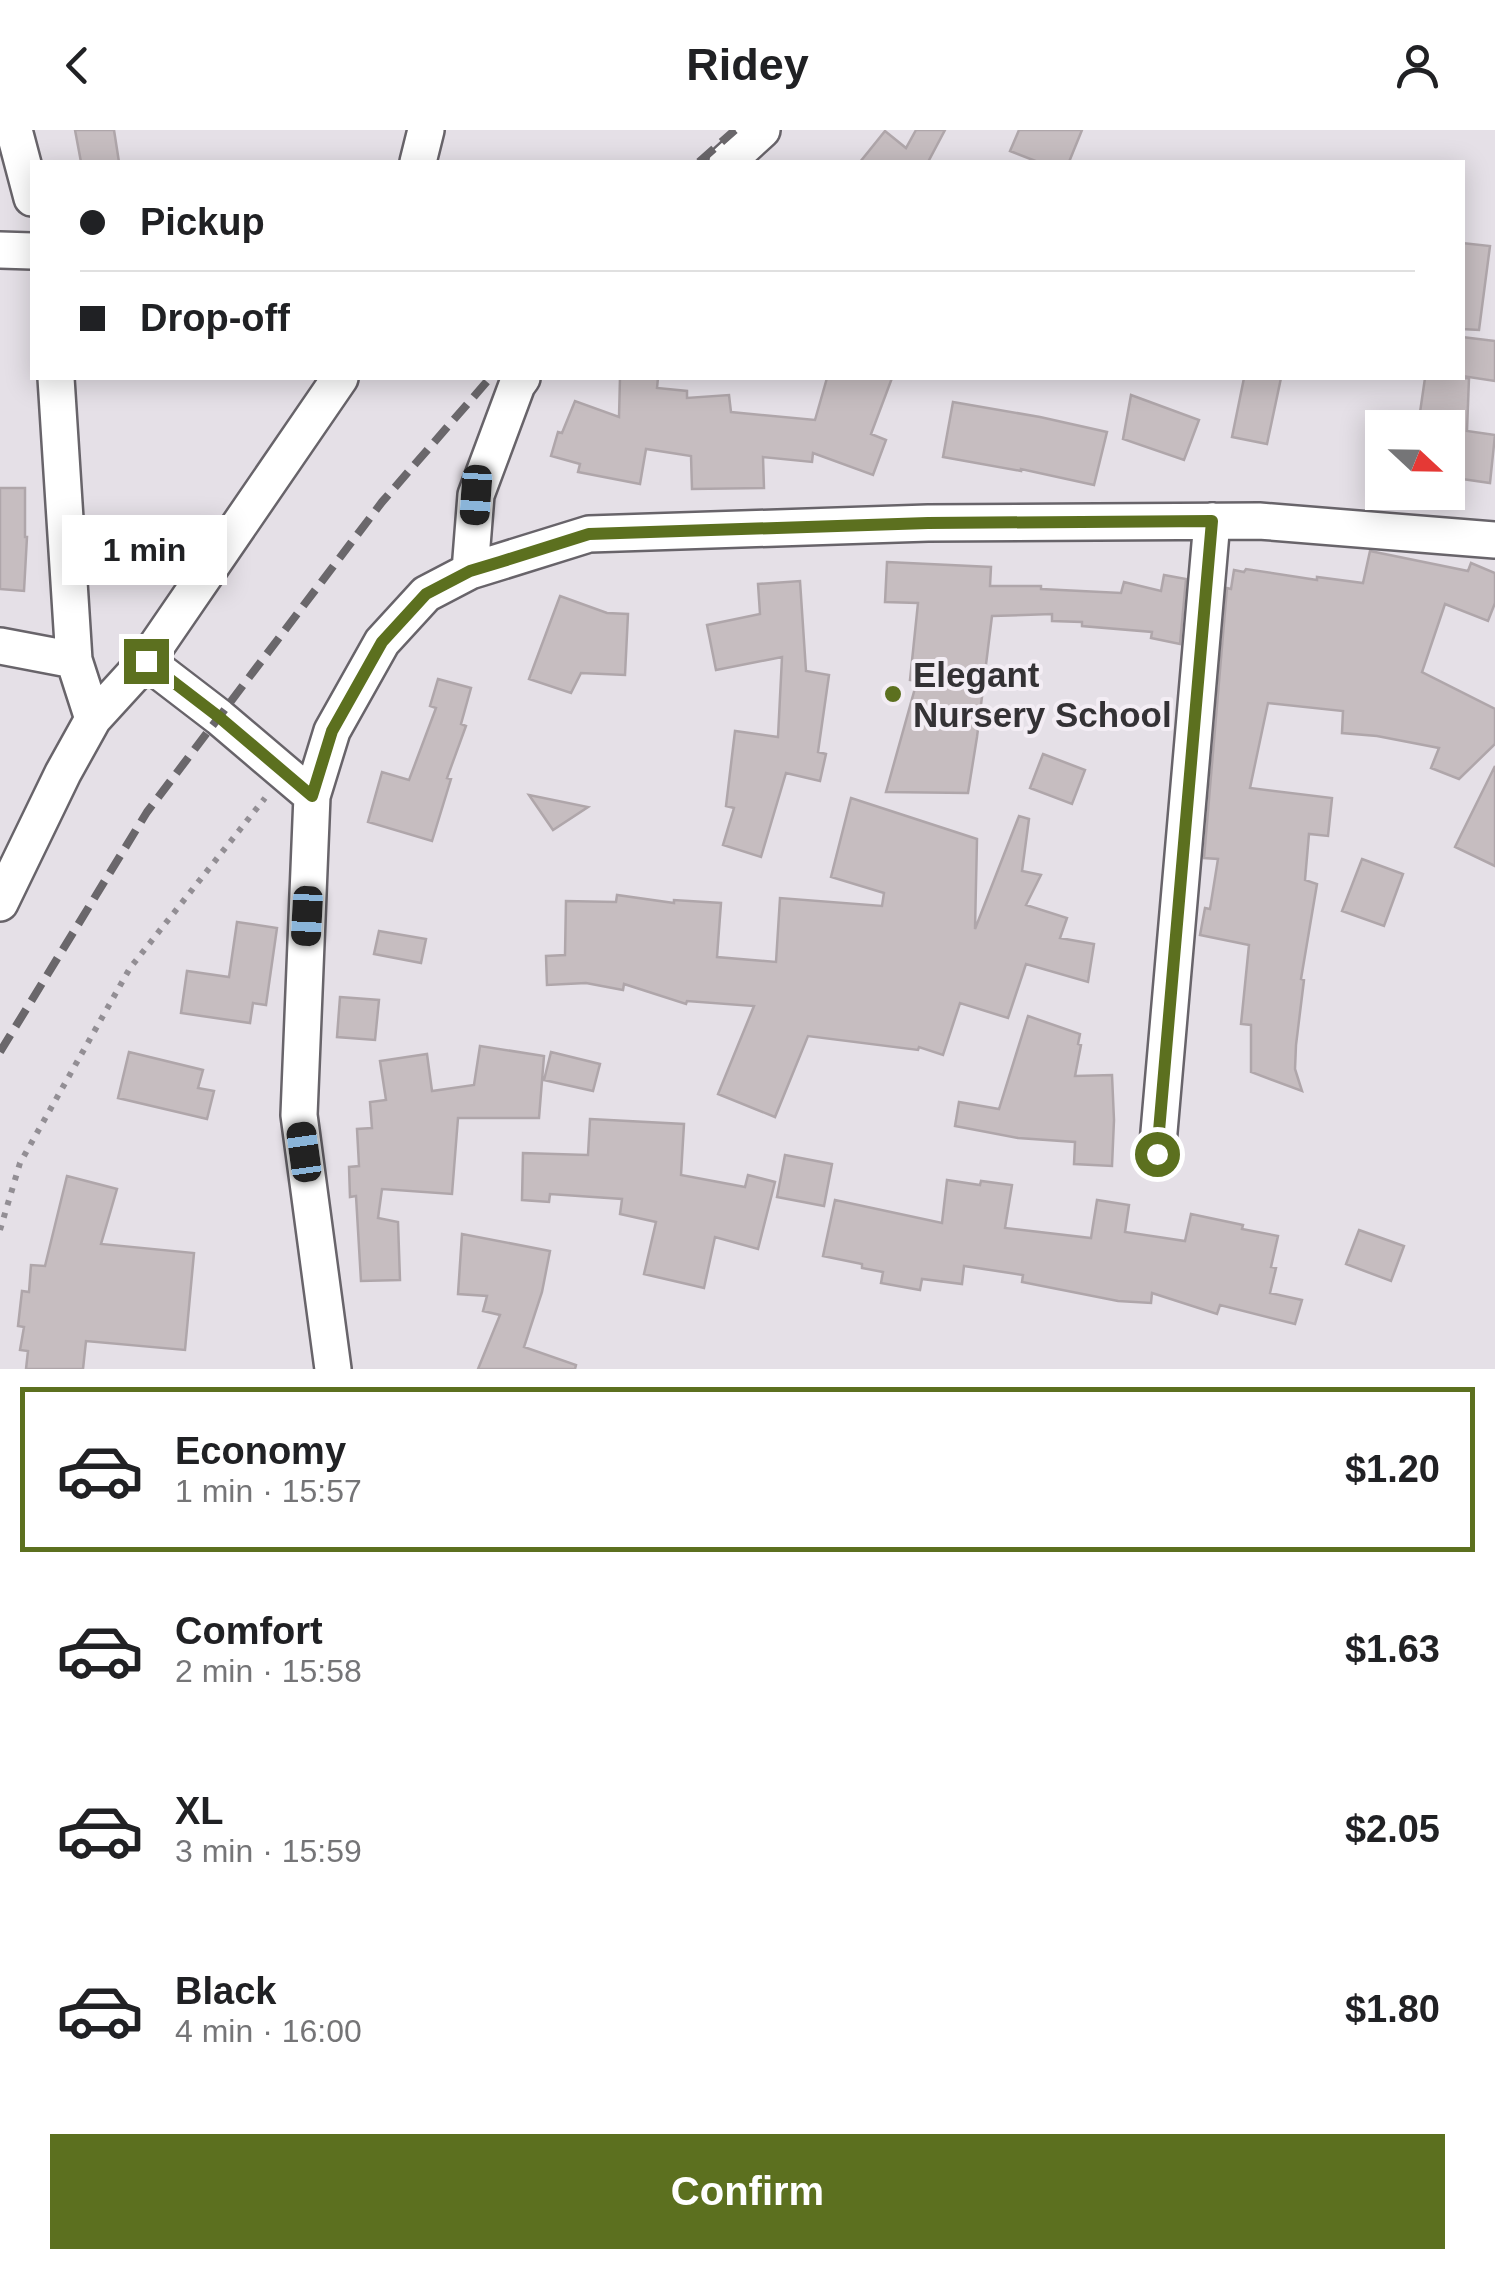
<!DOCTYPE html>
<meta charset="utf-8">
<style>
body{margin:0;font-family:Helvetica,sans-serif;background:#f2f2f2;color:#202124;height:100vh;display:flex;flex-direction:column;font-size:38px;white-space:nowrap}
*{box-sizing:border-box;margin:0}
p{font-size:32px;color:#757577}
.icon{flex:none;width:55px;height:55px;fill:none;stroke:currentColor;stroke-width:2;stroke-linecap:round;stroke-linejoin:round}
.map{position:relative;height:1239px;overflow:hidden}
.drawer{display:flex;flex-direction:column;background:#fff;flex:1}
.drawer>*{flex:none}
.top-card{position:absolute;left:30px;top:30px;width:1435px;height:220px;border-radius:0px;box-shadow:0 5px 25px #0003;display:grid;align-content:center;height:220px;padding:0 50px;background:#fff}
.needle{width:65px;rotate:112deg}
.tools{position:absolute;left:1365px;top:280px;display:grid;gap:20px}
.tools a{display:grid;place-items:center;width:100px;height:100px;border-radius:0px;background:#fff;box-shadow:0 5px 25px #0003;font-size:50px}
.end{position:absolute;width:45px;height:45px;margin:-22px;border:12px solid #5c701f;background:#fff;box-shadow:0 0 0 5px #fff}
.from{border-radius:50%}
.bubble{position:absolute;height:70px;border-radius:0px;background:#fff;box-shadow:0 5px 25px #0003;font-size:32px;font-weight:600;line-height:70px;text-align:center}
.car{position:absolute;width:30px;height:60px;margin:-30px -15px;border-radius:12px;box-shadow:0 0 8px 2px #0007;background:linear-gradient(#222 24%,#8ab4d8 0 40%,#222 0 76%,#8ab4d8 0 86%,#222 0)}
.top-card b{display:flex;align-items:center;gap:35px;height:95px;font-size:38px}
.top-card b+b{border-top:2px solid #e0e0e0}
.top-card i{width:25px;height:25px;background:#202124}
ul{padding:18px 0 0;list-style:none}
li{display:flex;align-items:center;gap:30px;height:165px;margin:0 20px 15px;padding:0 30px;border:5px solid transparent;border-radius:0px}
li div{flex:1}
li b{display:block;font-size:38px}
li em{font-style:normal;font-weight:600}
li.active{border-color:#5c701f}
li>.icon{width:90px;height:90px;stroke-width:1.5}
.primary-button{display:flex;gap:20px;margin-top:auto;padding:20px 50px}
.primary-button a{flex:1;height:115px;border-radius:0px;background:#5c701f;color:#fff;font-size:40px;font-weight:600;line-height:115px;text-align:center}
header{display:flex;justify-content:space-between;align-items:center;height:130px;padding:0 50px;background:#fff;font-size:45px;font-weight:600}
.map>svg:first-child{display:block}
.building{fill:#c6bdc0;stroke:#afa6aa;stroke-width:2.5}
.lines{fill:none;stroke-linecap:round;stroke-linejoin:round}
.minor-casing{stroke:#68646a;stroke-width:40}
.path{stroke:#928e94;stroke-width:6;stroke-dasharray:5 8;stroke-linecap:butt}
.minor{stroke:#fff;stroke-width:35}
.rail{stroke:#6a676b;stroke-width:8;stroke-dasharray:20 10;stroke-linecap:butt}
.route{stroke:#5c701f;stroke-width:12}
.poi-dot{fill:#5c701f;stroke:#f3edf4;stroke-width:4}
.labels{text-anchor:middle;dominant-baseline:central;stroke-width:8;stroke-linejoin:round;paint-order:stroke}
.poi-label{font-size:35px;font-weight:bold;fill:#343235;stroke:#f3edf4;text-anchor:start}
</style>
<header><svg class="icon" aria-label="back" viewBox="0 0 24 24"><path d="M15 5l-7 7 7 7"/></svg>Ridey<svg class="icon" aria-label="person" viewBox="0 0 24 24"><circle cx="12" cy="8" r="4"/><path d="M4 21q1-7 8-7t8 7"/></svg></header>
<div class="map">
<svg width="1495" height="1239" viewBox="0 0 1495 1239">
<rect width="100%" height="100%" fill="#e5e0e7"/>
<path class="building" d="M 75,0 L 114,0 L 119,32 L 81,32 Z
M 916,0 L 945,0 L 928,32 L 860,32 L 885,1 L 906,18 Z
M 1019,0 L 1082,0 L 1069,32 L 1038,32 L 1010,21 Z
M 1462,113 L 1490,116 L 1479,200 L 1462,199 Z
M 1462,207 L 1495,211 L 1495,251 L 1462,246 Z
M 620,248 L 658,248 L 657,258 L 687,261 L 687,268 L 729,265 L 731,282 L 815,290 L 827,248 L 892,248 L 871,304 L 886,310 L 873,345 L 813,323 L 812,332 L 763,327 L 764,358 L 692,359 L 691,326 L 646,319 L 640,354 L 578,342 L 580,334 L 551,326 L 558,302 L 562,303 L 575,271 L 619,287 Z
M 1244,248 L 1281,248 L 1267,314 L 1232,307 Z
M 1425,248 L 1469,248 L 1467,301 L 1495,305 L 1490,353 L 1448,347 L 1448,298 L 1418,296 Z
M 1131,265 L 1199,290 L 1184,330 L 1123,309 Z
M 953,272 L 1040,287 L 1107,302 L 1094,355 L 1021,339 L 1021,341 L 943,327 Z
M 0,358 L 25,358 L 25,407 L 27,407 L 24,461 L 0,459 Z
M 1370,421 L 1468,441 L 1471,433 L 1495,443 L 1495,473 L 1488,491 L 1445,474 L 1422,542 L 1495,579 L 1495,614 L 1459,649 L 1431,638 L 1439,618 L 1377,606 L 1342,603 L 1343,581 L 1268,573 L 1250,658 L 1332,668 L 1328,706 L 1309,704 L 1305,750 L 1317,754 L 1301,849 L 1304,850 L 1296,915 L 1295,939 L 1302,961 L 1251,942 L 1251,895 L 1241,894 L 1249,815 L 1200,805 L 1205,778 L 1210,779 L 1218,729 L 1204,728 L 1227,458 L 1231,459 L 1234,440 L 1244,442 L 1246,439 L 1317,450 L 1317,447 L 1363,453 Z
M 887,432 L 991,437 L 990,456 L 1041,456 L 1041,459 L 1121,463 L 1124,452 L 1161,461 L 1164,445 L 1186,449 L 1180,514 L 1151,508 L 1152,502 L 1082,496 L 1082,492 L 1052,491 L 1052,484 L 992,486 L 977,607 L 968,663 L 886,662 L 917,551 L 910,550 L 918,473 L 885,472 Z
M 800,451 L 806,541 L 829,545 L 818,622 L 826,624 L 820,651 L 786,643 L 761,727 L 723,715 L 734,678 L 726,676 L 735,601 L 778,607 L 782,527 L 716,540 L 707,495 L 760,484 L 758,454 Z
M 560,466 L 607,483 L 628,484 L 625,545 L 581,543 L 571,563 L 529,549 Z
M 438,549 L 471,558 L 461,594 L 466,596 L 447,648 L 451,649 L 432,711 L 368,692 L 382,642 L 409,650 L 436,578 L 430,576 Z
M 1043,624 L 1085,640 L 1072,674 L 1030,658 Z
M 1495,636 L 1495,736 L 1455,717 Z
M 529,665 L 588,677 L 553,700 Z
M 851,668 L 977,709 L 975,799 L 1019,686 L 1029,689 L 1022,741 L 1041,745 L 1026,775 L 1067,788 L 1060,808 L 1094,814 L 1088,852 L 1026,834 L 1008,888 L 960,873 L 943,925 L 919,917 L 918,920 L 808,906 L 775,987 L 718,964 L 754,876 L 687,871 L 686,874 L 624,854 L 623,860 L 586,853 L 547,855 L 546,826 L 565,825 L 566,771 L 616,772 L 617,765 L 674,773 L 674,770 L 721,773 L 717,827 L 776,832 L 780,768 L 882,776 L 884,763 L 831,747 Z
M 1362,729 L 1403,744 L 1384,796 L 1342,781 Z
M 237,792 L 277,798 L 266,875 L 253,873 L 250,893 L 181,883 L 187,841 L 229,847 Z
M 379,801 L 426,809 L 421,833 L 374,824 Z
M 340,867 L 379,870 L 375,910 L 337,907 Z
M 1028,886 L 1080,904 L 1078,914 L 1081,915 L 1075,946 L 1112,945 L 1114,990 L 1112,1036 L 1074,1034 L 1075,1012 L 1018,1008 L 955,996 L 959,972 L 999,979 Z
M 480,916 L 544,926 L 539,988 L 458,988 L 452,1064 L 382,1059 L 378,1088 L 398,1092 L 400,1150 L 361,1151 L 356,1066 L 350,1067 L 349,1037 L 359,1036 L 357,999 L 372,998 L 370,972 L 386,970 L 380,931 L 427,924 L 432,961 L 474,955 Z
M 129,922 L 203,940 L 198,958 L 214,961 L 207,989 L 118,968 Z
M 551,922 L 600,934 L 593,961 L 544,950 Z
M 590,989 L 684,994 L 681,1045 L 745,1057 L 748,1045 L 775,1052 L 758,1119 L 715,1107 L 704,1158 L 644,1144 L 656,1092 L 620,1084 L 622,1069 L 550,1064 L 549,1072 L 522,1070 L 523,1023 L 588,1025 Z
M 785,1025 L 832,1034 L 824,1076 L 777,1067 Z
M 67,1046 L 117,1059 L 101,1114 L 194,1123 L 185,1220 L 86,1211 L 83,1239 L 26,1239 L 28,1221 L 20,1220 L 24,1197 L 18,1196 L 22,1161 L 29,1162 L 31,1135 L 45,1136 Z
M 947,1050 L 980,1055 L 981,1051 L 1012,1055 L 1005,1098 L 1091,1108 L 1097,1070 L 1129,1075 L 1125,1102 L 1185,1111 L 1191,1084 L 1243,1095 L 1242,1099 L 1278,1106 L 1271,1137 L 1276,1138 L 1270,1163 L 1302,1170 L 1295,1194 L 1220,1175 L 1217,1184 L 1152,1163 L 1151,1173 L 1118,1171 L 1022,1152 L 1023,1145 L 964,1136 L 962,1154 L 922,1149 L 920,1160 L 881,1153 L 883,1142 L 862,1138 L 862,1134 L 823,1126 L 835,1070 L 942,1093 Z
M 1359,1100 L 1404,1116 L 1391,1151 L 1346,1134 Z
M 462,1104 L 550,1121 L 542,1162 L 524,1217 L 576,1235 L 575,1239 L 478,1239 L 500,1185 L 483,1181 L 487,1166 L 458,1164 Z"/>
<g class="lines">
<g class="minor-casing">
<path id="minor" d="M 14,0 L 32,68
M 418,32 L 426,0
M 727,32 L 762,0
M 0,120 L 32,121
M 56,248 L 74,530 L 93,589
M 470,441 L 476,365 L 517,255 L 522,248
M 0,516 L 74,530
M 146,531 L 219,587 L 312,666
M 0,773 L 63,643 L 93,589 L 146,531 L 340,248
M 1157,1025 L 1212,391
M 333,1239 L 299,985 L 312,666 L 332,601 L 382,512 L 426,464 L 470,441 L 589,404 L 928,393 L 1259,391 L 1495,410"/>
</g>
<path class="path" d="M 0,1100 L 20,1033 L 130,838 L 265,668"/>
<use href="#minor" class="minor"/>
<path class="rail" d="M 699,32 L 735,0
M 0,922 L 147,682 L 382,372 L 490,248"/>
</g>
<g class="lines">
<path class="route" d="M 146,531 L 219,587 L 312,666 L 332,601 L 382,512 L 426,464 L 470,441 L 500,432 L 589,404 L 928,393 L 1212,391 L 1157,1024"/>
</g>
<circle class="poi-dot" cx="893" cy="564" r="10"/>
<g class="labels">
<g class="poi-label">
<text x="913" y="544">Elegant<tspan x="913" dy="40">Nursery School</tspan></text>
</g>
</g>
</svg>
<div class="tools">
<a><svg class="needle" viewBox="-14 -14 28 28"><path d="M0-13l5 13h-10z" fill="#e53935"/><path d="M0 13l5-13h-10z" fill="#757577"/></svg></a>
</div>
<i class="end from" style="left:1157px;top:1024px"></i>
<i class="end" style="left:146px;top:531px"></i>
<div class="bubble" style="left:62px;top:385px;width:165px">1 min</div>
<i class="car" style="left:476px;top:365px;rotate:184deg"></i>
<i class="car" style="left:307px;top:786px;rotate:183deg"></i>
<i class="car" style="left:304px;top:1022px;rotate:352deg"></i>
<div class="top-card">
<b><i class="from"></i>Pickup</b>
<b><i></i>Drop-off</b>
</div>
</div>
<section class="drawer">
<ul>
<li class="active"><svg class="icon" aria-label="car" viewBox="0 0 24 24"><path d="M5 17H2v-5l4-1 3-4h7l3 4 3 1v5h-3M9 17h6M6 11h13"/><circle cx="7" cy="17" r="2"/><circle cx="17" cy="17" r="2"/></svg><div><b>Economy</b><p>1 min · 15:57</p></div><em>$1.20</em></li>
<li><svg class="icon" aria-label="car" viewBox="0 0 24 24"><path d="M5 17H2v-5l4-1 3-4h7l3 4 3 1v5h-3M9 17h6M6 11h13"/><circle cx="7" cy="17" r="2"/><circle cx="17" cy="17" r="2"/></svg><div><b>Comfort</b><p>2 min · 15:58</p></div><em>$1.63</em></li>
<li><svg class="icon" aria-label="car" viewBox="0 0 24 24"><path d="M5 17H2v-5l4-1 3-4h7l3 4 3 1v5h-3M9 17h6M6 11h13"/><circle cx="7" cy="17" r="2"/><circle cx="17" cy="17" r="2"/></svg><div><b>XL</b><p>3 min · 15:59</p></div><em>$2.05</em></li>
<li><svg class="icon" aria-label="car" viewBox="0 0 24 24"><path d="M5 17H2v-5l4-1 3-4h7l3 4 3 1v5h-3M9 17h6M6 11h13"/><circle cx="7" cy="17" r="2"/><circle cx="17" cy="17" r="2"/></svg><div><b>Black</b><p>4 min · 16:00</p></div><em>$1.80</em></li>
</ul>
<div class="primary-button"><a>Confirm</a></div>
</section>
